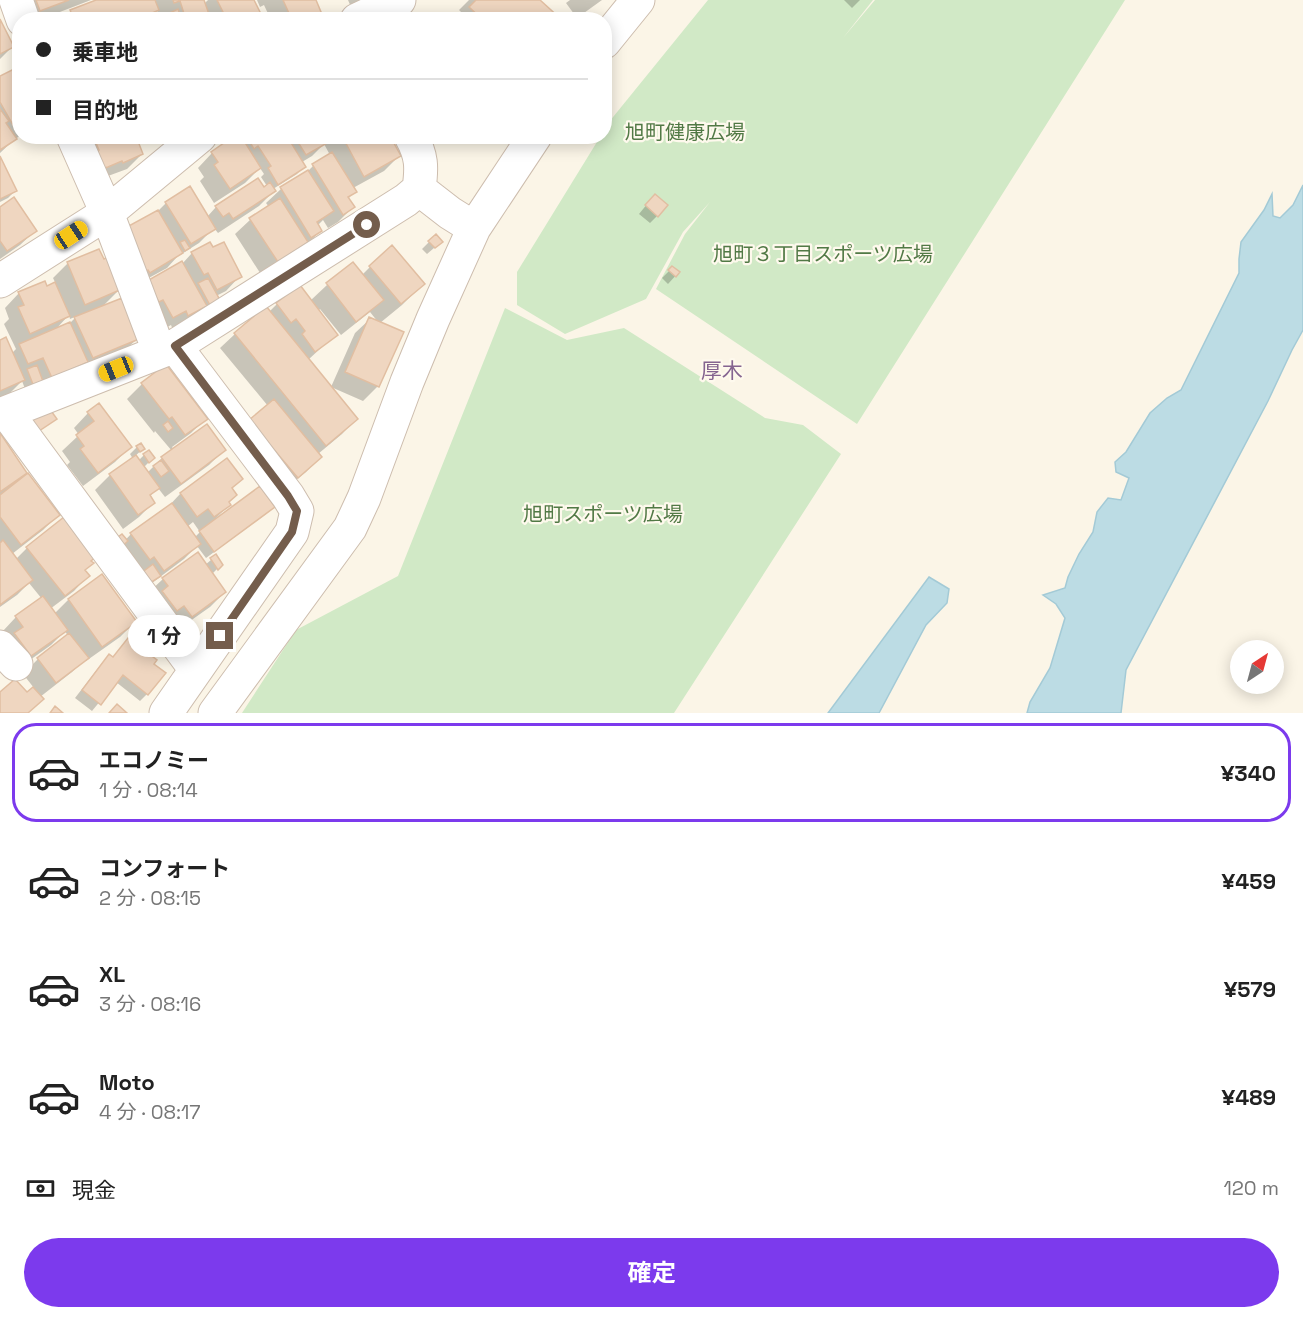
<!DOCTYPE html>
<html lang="ja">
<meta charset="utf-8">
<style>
body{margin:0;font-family:"Space Grotesk","Noto Sans JP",sans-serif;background:#f2f2f2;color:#222;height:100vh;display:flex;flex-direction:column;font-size:22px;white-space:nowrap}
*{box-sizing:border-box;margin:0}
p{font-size:20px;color:#767676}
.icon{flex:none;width:33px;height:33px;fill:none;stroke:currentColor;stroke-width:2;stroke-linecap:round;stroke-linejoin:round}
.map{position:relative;height:713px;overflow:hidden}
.side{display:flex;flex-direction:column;background:#fff;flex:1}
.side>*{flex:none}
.hud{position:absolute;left:12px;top:12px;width:600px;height:132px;border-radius:24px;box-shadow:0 3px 15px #0003;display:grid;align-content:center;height:132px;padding:0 24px;background:#fff}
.needle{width:39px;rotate:36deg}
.controls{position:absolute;left:1230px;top:640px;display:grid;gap:12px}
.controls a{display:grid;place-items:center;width:54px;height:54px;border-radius:50%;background:#fff;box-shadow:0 3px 15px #0003;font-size:30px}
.end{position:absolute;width:27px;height:27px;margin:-14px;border:8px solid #745d4c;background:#fff;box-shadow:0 0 0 3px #fff}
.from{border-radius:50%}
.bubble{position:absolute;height:42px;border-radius:21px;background:#fff;box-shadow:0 3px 15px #0003;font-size:20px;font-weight:700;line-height:42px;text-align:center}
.car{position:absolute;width:18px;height:36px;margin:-18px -9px;border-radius:8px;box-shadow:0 0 4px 2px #0007;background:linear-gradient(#f5c518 24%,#345 0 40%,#f5c518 0 76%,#345 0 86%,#f5c518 0)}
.hud b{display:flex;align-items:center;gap:21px;height:57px;font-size:22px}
.hud b+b{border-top:2px solid #e0e0e0}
.hud i{width:15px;height:15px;background:#222}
ul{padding:10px 0 0;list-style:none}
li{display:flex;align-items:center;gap:18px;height:99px;margin:0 12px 9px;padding:0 12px;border:3px solid transparent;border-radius:24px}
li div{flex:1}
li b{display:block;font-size:22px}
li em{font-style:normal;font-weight:700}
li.current{border-color:#7c3aed}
li>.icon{width:54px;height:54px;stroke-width:1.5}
.pay{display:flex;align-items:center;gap:15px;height:66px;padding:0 24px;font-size:22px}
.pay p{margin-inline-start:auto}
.cta{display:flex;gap:12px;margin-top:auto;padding:12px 24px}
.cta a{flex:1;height:69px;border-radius:36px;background:#7c3aed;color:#fff;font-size:24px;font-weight:700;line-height:69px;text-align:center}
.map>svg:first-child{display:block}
.green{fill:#d1e9c6}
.water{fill:#bcdce4;stroke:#a3cad6;stroke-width:1.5}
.shadow{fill:#0003;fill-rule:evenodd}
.building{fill:#efd6c0;stroke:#e1bea1;stroke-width:1.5}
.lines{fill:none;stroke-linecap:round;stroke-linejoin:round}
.minor-casing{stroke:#cdbdae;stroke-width:35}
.minor{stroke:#fff;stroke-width:33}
.route{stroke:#745d4c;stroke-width:8}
.labels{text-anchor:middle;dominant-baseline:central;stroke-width:4.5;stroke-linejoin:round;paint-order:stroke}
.park-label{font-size:20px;fill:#517945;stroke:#fef9ed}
.neighbourhood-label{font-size:21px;fill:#856490;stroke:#fef9ed}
</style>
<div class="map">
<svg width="1303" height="713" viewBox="0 0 1303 713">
<rect width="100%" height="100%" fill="#fbf5e7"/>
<path class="green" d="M 708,0 L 873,0 L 843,38 L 875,0 L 1125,0 L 857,424 L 656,289 L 685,234 L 710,202 L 683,232 L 646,299 L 565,334 L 517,305 L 517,272 L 600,137 L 604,136 L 605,129 L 609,122 Z
M 505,308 L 567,340 L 624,328 L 765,418 L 803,425 L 841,454 L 674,713 L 242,713 L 296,630 L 398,576 Z"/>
<path class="water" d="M 1303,185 L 1303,330 L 1292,350 L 1268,401 L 1126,670 L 1121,713 L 1027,713 L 1030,702 L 1050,668 L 1065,618 L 1056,604 L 1043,595 L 1065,588 L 1068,577 L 1079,554 L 1093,532 L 1097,512 L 1108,498 L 1121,500 L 1129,478 L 1116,472 L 1115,462 L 1126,452 L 1150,413 L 1167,398 L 1181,390 L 1239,273 L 1239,259 L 1241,242 L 1264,210 L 1272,194 L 1273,216 L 1280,218 L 1293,205 Z
M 929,577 L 949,589 L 947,603 L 926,625 L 879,713 L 828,713 Z"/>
<path class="shadow" d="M 11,0 L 91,0 L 39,20 L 23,20 Z
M 98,0 L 203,0 L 204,4 L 208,0 L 253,0 L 262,20 L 159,20 L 160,19 L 157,10 L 148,20 L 62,20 L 71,11 Z
M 257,0 L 314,0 L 320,12 L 312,20 L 271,20 L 264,5 L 260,7 Z
M 348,0 L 370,0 L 351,7 Z
M 469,0 L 538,0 L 560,20 L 458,20 L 463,14 L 459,10 Z
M 570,0 L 602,0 L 577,18 L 566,3 Z
M 844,0 L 860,0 L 852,8 Z
M 0,22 L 12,47 L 0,59 Z
M 20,68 L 20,136 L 15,139 L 0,153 L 0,78 Z
M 78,136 L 149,136 L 137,142 L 142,154 L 127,169 L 108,176 Z
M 235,136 L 388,136 L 399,156 L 384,171 L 353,188 L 355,191 L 348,199 L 353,207 L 338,222 L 328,228 L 323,220 L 317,226 L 320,231 L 306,246 L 262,276 L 235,234 L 250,220 L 269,207 L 266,203 L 281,189 L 304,175 L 313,166 L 330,155 L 324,144 L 312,156 L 302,162 L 304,166 L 297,174 L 273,189 L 274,191 L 259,206 L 218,233 L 214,228 L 199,243 L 177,257 L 167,268 L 134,286 L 157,212 L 166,203 L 207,217 L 216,207 L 267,186 L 261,177 L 264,174 L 260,168 L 245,183 L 214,203 L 200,181 L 204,177 L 198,168 L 212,153 Z
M 0,159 L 15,191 L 8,198 L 0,202 Z
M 648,203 L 657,216 L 650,223 L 639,214 Z
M 0,208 L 35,231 L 20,245 L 0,259 Z
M 429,242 L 441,242 L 427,254 L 422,249 Z
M 192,253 L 240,276 L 226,291 L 216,296 L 204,313 L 202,309 L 190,320 L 173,330 L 171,325 L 158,332 L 133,297 L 182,264 Z
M 68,263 L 120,289 L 101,308 L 137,339 L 122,353 L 27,394 L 22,381 L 8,395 L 0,398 L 0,341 L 11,354 L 16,349 L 4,324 L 9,319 L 5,308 L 19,293 L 46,288 L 56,284 L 53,278 ZM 69,315 L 70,319 L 77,316 L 70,323 L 55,330 Z
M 353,264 L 362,275 L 370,267 L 423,284 L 402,305 L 380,323 L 378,386 L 363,401 L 331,387 L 355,333 L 370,319 L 378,322 L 370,312 L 341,335 L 320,309 L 318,311 L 336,334 L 308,360 L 356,419 L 342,434 L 318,454 L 320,457 L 306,472 L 282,491 L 235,436 L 268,406 L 220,348 L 235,334 L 269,312 L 277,304 L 310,301 L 327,285 Z
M 672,268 L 678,273 L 668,284 L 662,278 Z
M 142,384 L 206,418 L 191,433 L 172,447 L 174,450 L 224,450 L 209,465 L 165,497 L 158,488 L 149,497 L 153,503 L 139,517 L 123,529 L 95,490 L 110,475 L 133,459 L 130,454 L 137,447 L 143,449 L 135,456 L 138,461 L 144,455 L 153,458 L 143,468 L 147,473 L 162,458 L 172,451 L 155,431 L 154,433 L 127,399 Z
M 88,413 L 130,447 L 115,462 L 83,486 L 67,465 L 70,462 L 62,451 L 79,435 L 74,428 Z
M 0,436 L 27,474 L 58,515 L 43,530 L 12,554 L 16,559 L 27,548 L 84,571 L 88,576 L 74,591 L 50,609 L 54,614 L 68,600 L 102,576 L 135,622 L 120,637 L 86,661 L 85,659 L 72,672 L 40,697 L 42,698 L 27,713 L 0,713 L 0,694 L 27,694 L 34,688 L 23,674 L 38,659 L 68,636 L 65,631 L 51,645 L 16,670 L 2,632 L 16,617 L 42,599 L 29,583 L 17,595 L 0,607 Z
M 227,460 L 241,479 L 231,489 L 228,503 L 229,505 L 214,520 L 215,521 L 273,507 L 266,514 L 206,558 L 197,546 L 184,559 L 152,583 L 117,549 L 131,534 L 166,509 L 180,494 ZM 193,522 L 200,532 L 194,538 L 187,527 Z
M 211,560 L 221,565 L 212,574 L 225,592 L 210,607 L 176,631 L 148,593 L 163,579 L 205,565 Z
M 128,640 L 147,694 L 140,701 L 116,682 L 92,711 L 75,698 L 102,663 L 109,656 L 112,659 Z"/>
<path class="building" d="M 36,0 L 69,0 L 40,11 Z
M 96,0 L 155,0 L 159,10 L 141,18 L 139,13 L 120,20 L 74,20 L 70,10 Z
M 173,0 L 204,0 L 211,20 L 186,20 L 180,1 L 174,3 Z
M 217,0 L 254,0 L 264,20 L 227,20 Z
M 283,0 L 316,0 L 321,12 L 305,20 L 292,20 Z
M 476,0 L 540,0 L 562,20 L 483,20 L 469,7 Z
M 178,9 L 182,20 L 155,20 Z
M 0,19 L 14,47 L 0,54 Z
M 20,66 L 20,127 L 17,123 L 13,125 L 0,102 L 0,76 Z
M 0,109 L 9,121 L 6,123 L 17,139 L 0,150 Z
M 93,136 L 136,136 L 143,154 L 123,163 L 122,161 L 108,167 L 104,168 L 97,152 L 99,150 Z
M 234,136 L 241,136 L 261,168 L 230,189 L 214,165 L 218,162 L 211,152 Z
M 246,136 L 287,136 L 306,167 L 278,185 L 268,168 L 271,166 L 258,146 L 254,149 Z
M 294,136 L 325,136 L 329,142 L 306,155 Z
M 342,136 L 390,136 L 401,156 L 364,177 Z
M 332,152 L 357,192 L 348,197 L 355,207 L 343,215 L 312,164 Z
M 0,156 L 17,191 L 0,199 Z
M 308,170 L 334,211 L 317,222 L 322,231 L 311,238 L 280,187 Z
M 258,178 L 264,187 L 270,182 L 276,191 L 233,219 L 229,213 L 223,217 L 215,206 Z
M 190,186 L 216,229 L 191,244 L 165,202 Z
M 655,194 L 668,205 L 658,217 L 645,205 Z
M 14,197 L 37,231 L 7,251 L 0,241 L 0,207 Z
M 280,198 L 308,242 L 278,262 L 249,218 Z
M 158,210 L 183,253 L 150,273 L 148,270 L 145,272 L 125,228 Z
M 436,234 L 443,242 L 435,248 L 428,241 Z
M 185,240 L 190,248 L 185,251 L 180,242 Z
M 210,242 L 213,247 L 224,242 L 242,277 L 217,290 L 208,273 L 204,275 L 191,252 Z
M 392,245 L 425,284 L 401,304 L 369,266 Z
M 99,249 L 104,259 L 108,257 L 122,289 L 85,305 L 67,262 Z
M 182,261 L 207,306 L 188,316 L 186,311 L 173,318 L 163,300 L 159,302 L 147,281 Z
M 353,262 L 384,300 L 356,322 L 326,283 Z
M 672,266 L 680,272 L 676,277 L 668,270 Z
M 208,278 L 221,302 L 211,307 L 198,283 Z
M 45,281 L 47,286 L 55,282 L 70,316 L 30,334 L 18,307 L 24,305 L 18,292 Z
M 300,285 L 338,335 L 315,352 L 302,334 L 305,331 L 296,319 L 291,323 L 276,303 Z
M 122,298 L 139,339 L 93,358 L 74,317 Z
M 266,306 L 358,419 L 326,446 L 234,333 Z
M 369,317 L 404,332 L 379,387 L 345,372 Z
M 70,322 L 88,362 L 52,378 L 43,358 L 28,364 L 19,344 Z
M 6,337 L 25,380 L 0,391 L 0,340 Z
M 166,364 L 208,419 L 185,435 L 172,417 L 169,419 L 141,383 Z
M 37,365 L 44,384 L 34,387 L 27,369 Z
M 274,399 L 322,457 L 298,478 L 249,420 Z
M 99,403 L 132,447 L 98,473 L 80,449 L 84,446 L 76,435 L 94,421 L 87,412 Z
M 49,408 L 57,419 L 36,433 L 29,423 Z
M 168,421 L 173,428 L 168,432 L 163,425 Z
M 207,424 L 226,450 L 181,484 L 161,457 Z
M 0,433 L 27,473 L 0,492 Z
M 141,443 L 145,449 L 140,452 L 136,446 Z
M 149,450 L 155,458 L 149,463 L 143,454 Z
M 136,455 L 160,488 L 150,495 L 155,503 L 138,515 L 109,474 Z
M 227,458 L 243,479 L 232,488 L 237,495 L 229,502 L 231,505 L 214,517 L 208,509 L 197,517 L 180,493 Z
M 161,460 L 169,471 L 161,477 L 153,466 Z
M 28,473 L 60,515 L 21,545 L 0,517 L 0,495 Z
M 260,486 L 275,507 L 214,552 L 199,531 Z
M 172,503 L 201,544 L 164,571 L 154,557 L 150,560 L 130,533 Z
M 64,517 L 96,557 L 91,561 L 94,563 L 85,570 L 90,576 L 65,596 L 26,547 Z
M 122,534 L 128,541 L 120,548 L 114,540 Z
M 3,540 L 33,580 L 0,605 L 0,543 Z
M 198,552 L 226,592 L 192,617 L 184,606 L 177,611 L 162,591 L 168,586 L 162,578 Z
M 216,554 L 223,565 L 218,570 L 210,558 Z
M 153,564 L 161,576 L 147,585 L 140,574 Z
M 102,574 L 137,622 L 102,647 L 68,599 Z
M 43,596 L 68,630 L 31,656 L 14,633 L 23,627 L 15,616 Z
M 69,633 L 89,658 L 56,683 L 37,658 Z
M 128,638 L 157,660 L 154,664 L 166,673 L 148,695 L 123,675 L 101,705 L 82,690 L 109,654 L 113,657 Z
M 15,679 L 27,692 L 33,687 L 44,699 L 28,713 L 0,713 L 0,692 Z
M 117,704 L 127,713 L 109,713 Z
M 55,706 L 63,713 L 50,713 Z"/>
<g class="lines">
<g class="minor-casing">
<path id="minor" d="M 16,0 L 23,20
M 357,20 L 399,0
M 604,42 L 638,0
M 73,136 L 107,213 L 159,351
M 419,189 L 450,213 L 474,228
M 0,281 L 107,213 L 200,136
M 7,413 L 196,670
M 0,415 L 175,346 L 406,200 L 419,189 C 422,167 422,156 411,136
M 0,647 L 16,664
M 166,713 L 292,532 L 297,511 L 288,496 L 175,346
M 215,713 L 350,528 L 364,498 L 407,382 L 433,319 L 474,228 L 535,136"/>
</g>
<use href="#minor" class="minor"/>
</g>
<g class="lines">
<path class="route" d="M 220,636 L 292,532 L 297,511 L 288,496 L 175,346 L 367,225"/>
</g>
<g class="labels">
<g class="park-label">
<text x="685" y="132">旭町健康広場</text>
<text x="823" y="254">旭町３丁目スポーツ広場</text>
<text x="603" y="514">旭町スポーツ広場</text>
</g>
<g class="neighbourhood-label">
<text x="722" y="370">厚木</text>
</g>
</g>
</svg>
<div class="controls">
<a><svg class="needle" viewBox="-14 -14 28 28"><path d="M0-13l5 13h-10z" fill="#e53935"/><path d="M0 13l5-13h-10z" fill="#767676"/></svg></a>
</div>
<i class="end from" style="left:367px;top:225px"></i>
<i class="end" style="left:220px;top:636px"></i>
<div class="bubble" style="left:128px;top:615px;width:72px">1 分</div>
<i class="car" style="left:71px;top:235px;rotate:57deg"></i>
<i class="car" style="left:116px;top:369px;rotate:248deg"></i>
<div class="hud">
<b><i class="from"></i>乗車地</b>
<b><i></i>目的地</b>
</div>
</div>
<section class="side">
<ul>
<li class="current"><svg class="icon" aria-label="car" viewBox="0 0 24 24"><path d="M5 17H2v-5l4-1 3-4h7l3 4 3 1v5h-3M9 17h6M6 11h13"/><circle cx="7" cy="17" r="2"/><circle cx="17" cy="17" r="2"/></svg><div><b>エコノミー</b><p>1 分 · 08:14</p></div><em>¥340</em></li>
<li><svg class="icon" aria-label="car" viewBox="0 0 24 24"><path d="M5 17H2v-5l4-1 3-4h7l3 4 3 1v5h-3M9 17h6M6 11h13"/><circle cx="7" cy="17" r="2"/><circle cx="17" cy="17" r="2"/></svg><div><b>コンフォート</b><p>2 分 · 08:15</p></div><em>¥459</em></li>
<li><svg class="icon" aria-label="car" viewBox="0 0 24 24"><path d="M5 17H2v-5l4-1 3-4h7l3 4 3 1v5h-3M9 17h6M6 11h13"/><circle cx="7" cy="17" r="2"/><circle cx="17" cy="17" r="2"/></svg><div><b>XL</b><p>3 分 · 08:16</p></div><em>¥579</em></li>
<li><svg class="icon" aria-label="car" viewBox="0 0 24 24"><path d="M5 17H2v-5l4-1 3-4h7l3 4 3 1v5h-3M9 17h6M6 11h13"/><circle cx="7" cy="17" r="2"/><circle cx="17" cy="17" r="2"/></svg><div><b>Moto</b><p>4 分 · 08:17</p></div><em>¥489</em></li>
</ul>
<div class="pay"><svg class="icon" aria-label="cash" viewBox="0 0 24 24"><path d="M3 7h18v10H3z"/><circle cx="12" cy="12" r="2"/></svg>現金<p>120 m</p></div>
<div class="cta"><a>確定</a></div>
</section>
